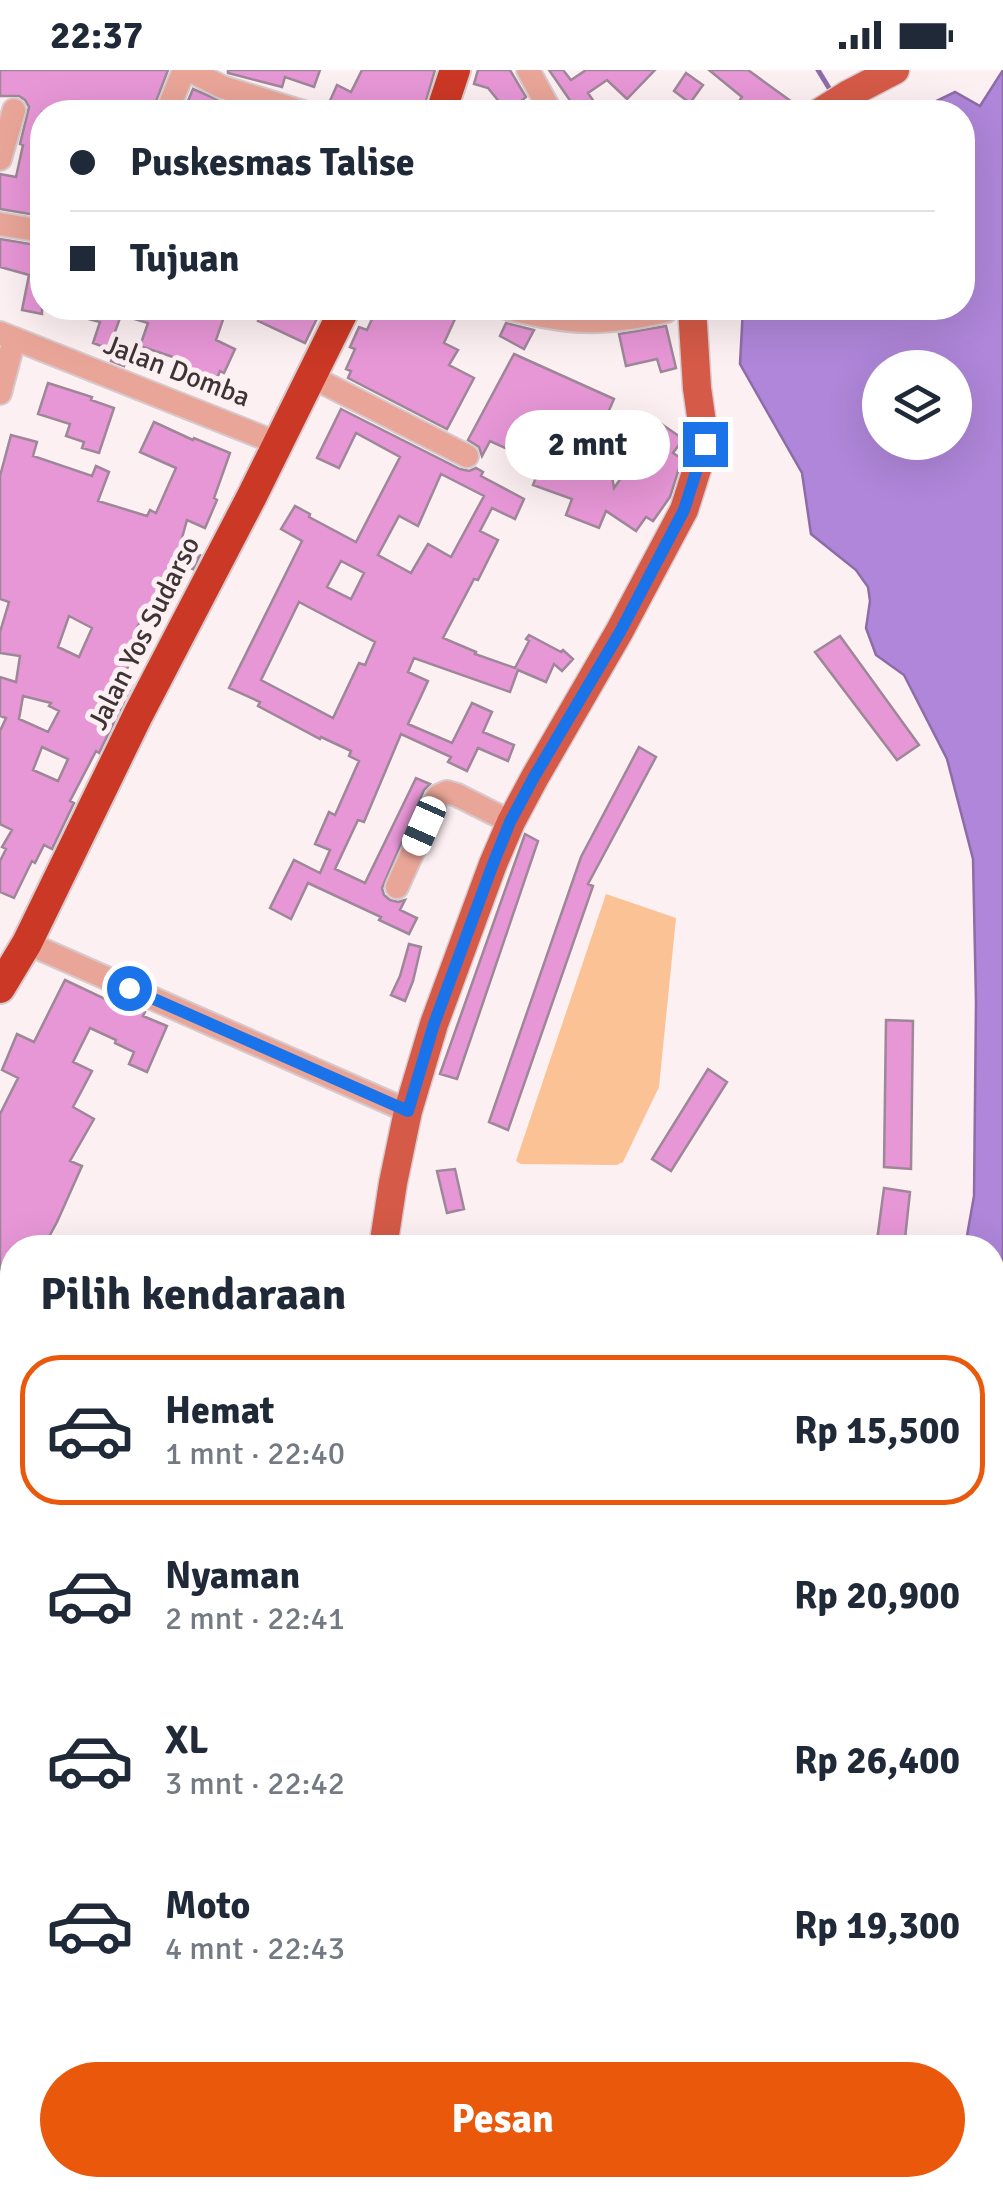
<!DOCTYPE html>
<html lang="id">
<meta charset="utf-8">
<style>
body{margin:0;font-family:Signika,sans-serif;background:#f6f6f7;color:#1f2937;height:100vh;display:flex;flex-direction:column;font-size:38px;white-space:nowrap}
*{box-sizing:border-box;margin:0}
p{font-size:32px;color:#747a83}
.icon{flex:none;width:55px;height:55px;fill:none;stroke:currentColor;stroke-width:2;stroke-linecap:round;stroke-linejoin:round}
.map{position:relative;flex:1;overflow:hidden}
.details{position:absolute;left:0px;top:1165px;width:1005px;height:962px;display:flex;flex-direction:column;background:#fff;border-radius:40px 40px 0 0;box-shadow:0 10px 40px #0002}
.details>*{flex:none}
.guide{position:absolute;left:30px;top:30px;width:945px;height:220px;border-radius:40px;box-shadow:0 10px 40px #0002;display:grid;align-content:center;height:220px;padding:0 40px;background:#fff}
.controls{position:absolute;left:862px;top:280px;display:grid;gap:20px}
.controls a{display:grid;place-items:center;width:110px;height:110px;border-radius:50%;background:#fff;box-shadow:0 10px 40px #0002;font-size:50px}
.end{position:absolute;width:45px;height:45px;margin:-22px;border:12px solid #1a73e8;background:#fff;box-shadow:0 0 0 5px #fff}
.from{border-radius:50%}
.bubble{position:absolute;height:70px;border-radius:35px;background:#fff;box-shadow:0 10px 40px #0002;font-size:32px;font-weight:700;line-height:70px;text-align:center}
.car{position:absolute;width:30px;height:60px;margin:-30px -15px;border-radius:12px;box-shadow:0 0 8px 2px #0007;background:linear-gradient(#fff 24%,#345 0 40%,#fff 0 76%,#345 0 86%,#fff 0)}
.guide b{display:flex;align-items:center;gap:35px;height:95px;font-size:38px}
.guide b+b{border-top:2px solid #e0e1e3}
.guide i{width:25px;height:25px;background:#1f2937}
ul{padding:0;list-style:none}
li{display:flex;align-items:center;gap:30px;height:150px;margin:0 20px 15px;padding:0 20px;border:5px solid transparent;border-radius:40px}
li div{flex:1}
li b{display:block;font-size:38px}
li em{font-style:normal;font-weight:700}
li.selected{border-color:#ea580c}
li>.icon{width:90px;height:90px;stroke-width:1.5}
h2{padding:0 40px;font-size:45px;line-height:120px}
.cta{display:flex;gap:20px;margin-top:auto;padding:20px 40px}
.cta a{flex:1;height:115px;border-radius:60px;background:#ea580c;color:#fff;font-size:40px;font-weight:700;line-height:115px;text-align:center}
.status{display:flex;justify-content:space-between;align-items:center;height:70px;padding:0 50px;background:#fff;direction:ltr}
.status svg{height:28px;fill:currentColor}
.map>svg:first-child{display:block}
.green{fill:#fbc295}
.water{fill:#af86d9;stroke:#8d6da8;stroke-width:2.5;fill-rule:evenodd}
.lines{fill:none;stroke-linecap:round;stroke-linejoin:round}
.stream{stroke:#8d6da8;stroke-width:5}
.building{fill:#e796d6;stroke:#9d8798;stroke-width:2.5;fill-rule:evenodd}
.minor-casing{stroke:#d7cacd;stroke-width:26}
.major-casing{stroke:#d7cacd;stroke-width:31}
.highway-casing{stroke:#d7cacd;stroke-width:34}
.minor{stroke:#e9a598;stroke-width:22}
.major{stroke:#d55a47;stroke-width:28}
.highway{stroke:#cb3825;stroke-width:30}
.route{stroke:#1a73e8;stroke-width:12}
.labels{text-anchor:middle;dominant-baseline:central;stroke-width:10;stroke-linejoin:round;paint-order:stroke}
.street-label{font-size:28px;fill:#3f3335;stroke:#fdf0f3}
</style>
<div class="status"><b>22:37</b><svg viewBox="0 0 49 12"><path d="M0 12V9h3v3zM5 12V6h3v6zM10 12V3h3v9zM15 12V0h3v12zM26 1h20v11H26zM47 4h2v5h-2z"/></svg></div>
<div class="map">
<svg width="1003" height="2126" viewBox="0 0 1003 2126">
<rect width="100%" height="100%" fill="#fdf0f3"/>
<path class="green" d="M 606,824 L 676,848 L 659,1017 L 623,1092 L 617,1095 L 521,1094 L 516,1091 Z"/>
<path class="water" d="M 1003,0 L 1003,2126 L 261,2126 L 262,2115 L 992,2115 L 992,1178 L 965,1177 L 974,1126 L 976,932 L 973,789 L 947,689 L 904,605 L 876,585 L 866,558 L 870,531 L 868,517 L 856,500 L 811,464 L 802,403 L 740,294 L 743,238 L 962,238 L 962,42 L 922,42 L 930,34 L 955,22 L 980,36 ZM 880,298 L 955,298 L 955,372 L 880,372 Z"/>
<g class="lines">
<path class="stream" d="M 818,0 L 832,23"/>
</g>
<path class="building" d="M 0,0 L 168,0 L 152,42 L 42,42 L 42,146 L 0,139 L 0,104 L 16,107 L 23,75 L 20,74 L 29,37 L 25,30 L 19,26 L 0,26 Z
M 228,0 L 320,0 L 314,17 L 285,7 L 282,17 L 228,3 Z
M 362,0 L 435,0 L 423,41 L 408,36 L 405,42 L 349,42 L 329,33 L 337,15 L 351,22 Z
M 478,0 L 510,0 L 526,27 L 520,32 L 532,38 L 534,42 L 496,42 L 501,34 L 488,18 L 474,14 Z
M 549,0 L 563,0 L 571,10 L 586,0 L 655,0 L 627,29 L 607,10 L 588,23 L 601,42 L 578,42 Z
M 709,0 L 748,0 L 803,40 L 803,42 L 731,42 L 742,27 Z
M 686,3 L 703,15 L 690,33 L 674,21 Z
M 193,19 L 232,36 L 230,42 L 198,42 L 185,38 Z
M 0,169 L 42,176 L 42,244 L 22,240 L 29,205 L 0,197 Z
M 63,238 L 227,238 L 216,270 L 235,279 L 224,303 L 220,301 L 211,323 L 168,307 L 176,288 L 140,276 L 148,253 L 121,245 L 109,279 L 93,273 L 100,252 L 62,242 Z
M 264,238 L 322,238 L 305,273 L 258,251 Z
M 377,238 L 460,238 L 444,273 L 458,280 L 449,295 L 474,308 L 447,359 L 348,308 L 351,301 L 346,299 L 355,279 L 350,277 L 359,257 L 367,260 Z
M 506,253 L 534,260 L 524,279 L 500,266 Z
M 666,256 L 676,298 L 661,302 L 657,289 L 626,296 L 619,264 Z
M 116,277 L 129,282 L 124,296 L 111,291 Z
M 514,284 L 614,329 L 586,393 L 609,389 L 614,418 L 660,353 L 683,369 L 673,383 L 682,389 L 670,427 L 653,451 L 646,447 L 636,461 L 606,441 L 599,458 L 566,445 L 572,429 L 533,415 L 541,394 L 490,371 L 482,386 L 479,377 L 468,370 Z
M 48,313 L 92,327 L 91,330 L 114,338 L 99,383 L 82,378 L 84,372 L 66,366 L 70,354 L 38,344 Z
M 341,339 L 460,399 L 469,401 L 476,398 L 483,402 L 481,406 L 524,429 L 515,449 L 492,438 L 480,461 L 498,470 L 478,510 L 474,509 L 443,568 L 476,582 L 475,584 L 515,598 L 529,571 L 526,569 L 529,565 L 561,582 L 563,580 L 573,589 L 562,601 L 554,594 L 546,612 L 518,600 L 510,622 L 414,588 L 408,602 L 428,611 L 408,654 L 452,673 L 472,633 L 492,642 L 483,662 L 514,675 L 508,691 L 478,678 L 467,701 L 448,692 L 451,687 L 401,664 L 364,752 L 358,750 L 335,799 L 365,813 L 416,708 L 430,714 L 424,720 L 382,818 L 384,825 L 390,830 L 398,832 L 405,830 L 400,840 L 417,848 L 409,864 L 379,850 L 381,847 L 308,813 L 291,849 L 270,838 L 294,790 L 320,803 L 330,780 L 315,774 L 329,742 L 335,745 L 359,691 L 349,686 L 351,681 L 321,667 L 320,669 L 258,636 L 260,632 L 229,618 L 302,471 L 281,459 L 295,436 L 310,444 L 309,447 L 356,472 L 400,387 L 356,363 L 339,398 L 317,388 ZM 441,404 L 484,426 L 451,487 L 428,474 L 411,503 L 378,485 L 399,446 L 418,456 ZM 341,491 L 364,503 L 351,529 L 327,517 ZM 299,532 L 375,572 L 365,595 L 359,593 L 333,648 L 261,610 Z
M 154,352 L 193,370 L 194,368 L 230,383 L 214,428 L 217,430 L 205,458 L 187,450 L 180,475 L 200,485 L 193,499 L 184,495 L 166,534 L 153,528 L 134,563 L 146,568 L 131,590 L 122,610 L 132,615 L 99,683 L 96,681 L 70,731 L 74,733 L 52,779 L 44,775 L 35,793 L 32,791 L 14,828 L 0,822 L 0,791 L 6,779 L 2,777 L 12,760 L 0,754 L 0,661 L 6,648 L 0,646 L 0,607 L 16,612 L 20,586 L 0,583 L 0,562 L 9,532 L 0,529 L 0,406 L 11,365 L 37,372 L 33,386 L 92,406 L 96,396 L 109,402 L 98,431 L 147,446 L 150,440 L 156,443 L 176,398 L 140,382 ZM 69,546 L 92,558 L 79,587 L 58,577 ZM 23,626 L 51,633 L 49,636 L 59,641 L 48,662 L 19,649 ZM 42,677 L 68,689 L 58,711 L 33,700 Z
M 840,566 L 919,675 L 897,690 L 815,582 Z
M 639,677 L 656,687 L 588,814 L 593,816 L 508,1060 L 489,1052 L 581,787 Z
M 525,764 L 538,771 L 457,1009 L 440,1004 Z
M 409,874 L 421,877 L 413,911 L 405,931 L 391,925 L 400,906 Z
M 65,910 L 107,930 L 110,926 L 128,934 L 145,942 L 143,946 L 167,956 L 147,1002 L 129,994 L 134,982 L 115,973 L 116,970 L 90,958 L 73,992 L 92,1001 L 73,1037 L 94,1049 L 70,1091 L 82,1096 L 57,1152 L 43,1178 L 12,1178 L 12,1245 L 0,1272 L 0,1044 L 18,1008 L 2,1000 L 17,964 L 34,972 Z
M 886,950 L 913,951 L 911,1099 L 884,1097 Z
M 708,999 L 727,1012 L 671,1101 L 652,1089 Z
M 455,1099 L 464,1139 L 447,1143 L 437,1101 Z
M 884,1118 L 910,1122 L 904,1178 L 876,1178 Z"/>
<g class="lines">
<g class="minor-casing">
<path id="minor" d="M 189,0 L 222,17 L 303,42
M 528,0 L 551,42
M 167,42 L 184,0
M 0,89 L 14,40
M 0,154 L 42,161
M 506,238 C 570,254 601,256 666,241 L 664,238
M 0,263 L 277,373
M 310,306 L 467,386
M 0,323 L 14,270
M 397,817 L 438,726 L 447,722 L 457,725 L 511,752
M 27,873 L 408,1041"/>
</g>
<g class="major-casing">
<path id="major" d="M 820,42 L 847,25 L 895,0
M 383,1178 L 393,1113 L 408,1041 L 434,954 L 493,794 L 511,752 L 535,707 L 619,562 L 684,440 L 705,374 L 697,318 L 692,238
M 194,2126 L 195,2115"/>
</g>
<g class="highway-casing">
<path id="highway" d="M 441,42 L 455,0
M 0,918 L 27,873 L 138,645 L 252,426 L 345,238"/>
</g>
<use href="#minor" class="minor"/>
<use href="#major" class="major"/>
<use href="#highway" class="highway"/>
</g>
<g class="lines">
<path class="route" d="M 129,918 L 408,1041 L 434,954 L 493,794 L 510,752 L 534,707 L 620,562 L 684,440 L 705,374"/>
</g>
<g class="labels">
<g class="street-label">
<text transform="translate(177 301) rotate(21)">Jalan Domba</text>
<text transform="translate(144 563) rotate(-63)">Jalan Yos Sudarso</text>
</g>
</g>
</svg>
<div class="controls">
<a><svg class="icon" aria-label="layers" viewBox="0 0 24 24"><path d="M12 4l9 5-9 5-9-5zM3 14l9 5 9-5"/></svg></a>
</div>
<i class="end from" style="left:129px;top:918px"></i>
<i class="end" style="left:705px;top:374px"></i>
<div class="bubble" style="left:505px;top:340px;width:165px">2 mnt</div>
<i class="car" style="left:424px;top:756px;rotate:204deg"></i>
<div class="guide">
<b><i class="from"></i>Puskesmas Talise</b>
<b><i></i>Tujuan</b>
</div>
<section class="details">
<h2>Pilih kendaraan</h2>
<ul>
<li class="selected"><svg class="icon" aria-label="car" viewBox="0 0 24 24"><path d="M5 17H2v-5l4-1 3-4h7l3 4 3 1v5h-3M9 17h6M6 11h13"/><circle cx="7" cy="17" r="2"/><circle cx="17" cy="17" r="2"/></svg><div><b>Hemat</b><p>1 mnt · 22:40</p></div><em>Rp 15,500</em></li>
<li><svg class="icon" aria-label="car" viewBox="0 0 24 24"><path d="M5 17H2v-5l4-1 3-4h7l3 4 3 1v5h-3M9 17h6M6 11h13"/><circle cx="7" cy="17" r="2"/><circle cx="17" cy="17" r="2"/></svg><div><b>Nyaman</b><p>2 mnt · 22:41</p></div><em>Rp 20,900</em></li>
<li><svg class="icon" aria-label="car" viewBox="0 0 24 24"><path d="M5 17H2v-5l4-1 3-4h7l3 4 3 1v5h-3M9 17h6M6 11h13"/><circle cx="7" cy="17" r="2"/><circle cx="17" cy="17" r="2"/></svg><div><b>XL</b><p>3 mnt · 22:42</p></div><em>Rp 26,400</em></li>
<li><svg class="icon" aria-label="car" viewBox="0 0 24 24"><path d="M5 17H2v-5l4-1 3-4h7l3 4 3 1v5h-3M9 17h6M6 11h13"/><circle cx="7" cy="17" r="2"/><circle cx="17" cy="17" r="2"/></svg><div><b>Moto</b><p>4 mnt · 22:43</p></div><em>Rp 19,300</em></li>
</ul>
<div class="cta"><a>Pesan</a></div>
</section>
</div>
